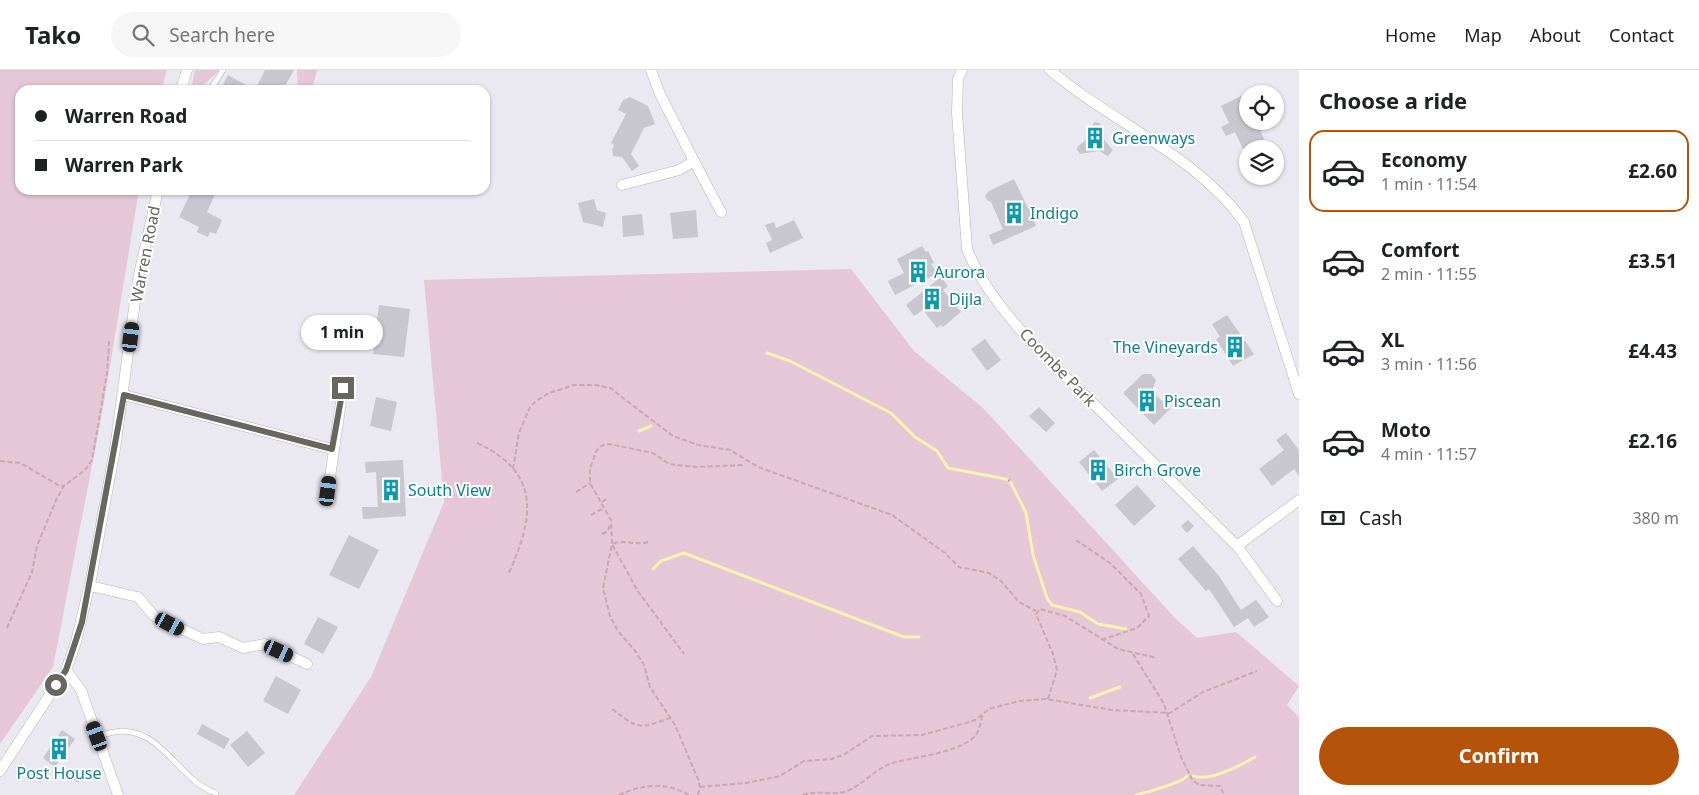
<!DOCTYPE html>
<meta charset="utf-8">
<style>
body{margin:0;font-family:"Noto Sans",sans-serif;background:#f6f6f6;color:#202124;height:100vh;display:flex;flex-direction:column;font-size:19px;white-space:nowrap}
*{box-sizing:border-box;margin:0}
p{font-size:16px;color:#757577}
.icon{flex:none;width:28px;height:28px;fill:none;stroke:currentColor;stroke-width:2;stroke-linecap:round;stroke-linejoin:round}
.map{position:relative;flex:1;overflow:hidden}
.side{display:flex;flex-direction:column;background:#fff;width:400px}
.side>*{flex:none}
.hud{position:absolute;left:15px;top:15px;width:475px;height:110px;border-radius:15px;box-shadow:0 1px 4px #0004;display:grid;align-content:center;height:110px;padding:0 20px;background:#fff}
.fabs{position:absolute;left:1239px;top:15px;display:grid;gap:10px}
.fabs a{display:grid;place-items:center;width:45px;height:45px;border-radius:50%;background:#fff;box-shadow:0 1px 4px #0004;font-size:25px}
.end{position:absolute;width:22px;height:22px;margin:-11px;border:6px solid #67675f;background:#fff;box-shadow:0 0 0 2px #fff}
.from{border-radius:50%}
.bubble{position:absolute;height:35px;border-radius:18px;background:#fff;box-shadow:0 1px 4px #0004;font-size:16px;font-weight:700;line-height:35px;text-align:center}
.car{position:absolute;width:15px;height:30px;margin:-15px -8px;border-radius:6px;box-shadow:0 0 4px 1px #0007;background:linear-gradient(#222 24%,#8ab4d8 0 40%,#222 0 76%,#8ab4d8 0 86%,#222 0)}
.hud b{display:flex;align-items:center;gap:18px;height:48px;font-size:19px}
.hud b+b{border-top:1px solid #e0e0e0}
.hud i{width:12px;height:12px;background:#202124}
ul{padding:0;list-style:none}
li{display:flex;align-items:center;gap:15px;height:82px;margin:0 10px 8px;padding:0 10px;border:2px solid transparent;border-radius:15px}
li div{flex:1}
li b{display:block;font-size:19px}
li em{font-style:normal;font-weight:700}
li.active{border-color:#b45309}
li>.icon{width:45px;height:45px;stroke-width:1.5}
h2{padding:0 20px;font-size:22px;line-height:60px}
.pay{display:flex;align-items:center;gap:12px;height:55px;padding:0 20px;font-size:19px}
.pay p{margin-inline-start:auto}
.action{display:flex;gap:10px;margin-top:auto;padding:10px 20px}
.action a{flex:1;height:58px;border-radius:30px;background:#b45309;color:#fff;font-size:20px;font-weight:700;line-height:58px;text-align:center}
header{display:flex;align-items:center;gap:30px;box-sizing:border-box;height:70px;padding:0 25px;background:#fff;border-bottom:1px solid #e0e0e0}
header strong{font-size:24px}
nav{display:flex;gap:28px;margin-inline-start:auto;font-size:18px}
.search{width:350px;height:45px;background:#f6f6f6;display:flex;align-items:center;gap:12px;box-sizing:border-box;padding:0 18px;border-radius:28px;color:#757577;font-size:19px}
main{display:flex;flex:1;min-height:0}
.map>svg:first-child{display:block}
.green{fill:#e5c7d7}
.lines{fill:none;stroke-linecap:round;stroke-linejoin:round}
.stream{stroke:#f8f2b0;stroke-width:3}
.building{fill:#c8c6ce}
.service-casing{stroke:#b6b6b0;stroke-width:6}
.minor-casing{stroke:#b6b6b0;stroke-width:11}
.path{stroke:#cda6af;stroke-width:2;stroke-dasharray:5 2.5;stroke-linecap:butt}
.service{stroke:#fff;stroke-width:5}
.minor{stroke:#fff;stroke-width:10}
.route{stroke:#67675f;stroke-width:6}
.labels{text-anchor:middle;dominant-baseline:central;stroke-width:4;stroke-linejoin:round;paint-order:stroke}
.culture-label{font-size:16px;fill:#0d838f;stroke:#fff;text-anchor:start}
.street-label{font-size:16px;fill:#67675f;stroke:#fff}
</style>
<header>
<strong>Tako</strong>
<div class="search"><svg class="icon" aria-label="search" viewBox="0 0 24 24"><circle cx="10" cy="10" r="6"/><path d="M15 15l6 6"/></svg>Search here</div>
<nav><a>Home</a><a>Map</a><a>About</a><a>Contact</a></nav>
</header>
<main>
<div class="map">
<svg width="1299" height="725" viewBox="0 0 1299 725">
<rect width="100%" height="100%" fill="#eae8f0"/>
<path class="green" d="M 0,0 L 167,0 L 161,20 L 20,20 L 20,120 L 139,120 L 102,344 L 53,597 L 0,674 Z
M 195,0 L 220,0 L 204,14 L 203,20 L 191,20 Z
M 297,0 L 317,0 L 312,20 L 298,20 Z
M 851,199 L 914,281 L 983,338 L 1174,547 L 1197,568 L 1236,562 L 1299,616 L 1287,635 L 1299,647 L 1299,725 L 294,725 L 371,607 L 444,432 L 424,210 Z"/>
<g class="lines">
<path class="stream" d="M 767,283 L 790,291 L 891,343 L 915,367 L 937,381 L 948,398 L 1006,409 L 1011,413 L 1026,443 L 1033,485 L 1047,528 L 1052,535 L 1080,542 L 1098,554 L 1126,559
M 639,361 L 651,356
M 653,499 L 661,491 L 684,483 L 904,567 L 919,567
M 1090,628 L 1120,617
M 1193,706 C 1209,712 1240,696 1255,687
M 1136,725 C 1147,722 1180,714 1187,706"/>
</g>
<path class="building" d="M 265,0 L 294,0 L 283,20 L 220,20 L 228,5 L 255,20 Z
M 1241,26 L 1248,39 L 1248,51 L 1259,51 L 1263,60 L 1260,61 L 1269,79 L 1243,79 L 1235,62 L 1226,66 L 1221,57 L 1229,53 L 1221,36 Z
M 630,27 L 648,36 L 655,54 L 644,58 L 631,84 L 639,96 L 632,101 L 622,87 L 613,86 L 612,80 L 614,75 L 611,73 L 626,44 L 618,40 L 623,30 Z
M 1094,52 L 1100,53 L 1105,71 L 1113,80 L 1108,86 L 1099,81 L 1080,84 L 1077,80 L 1077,77 L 1087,69 Z
M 1014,109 L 1028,138 L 1029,137 L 1036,156 L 993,175 L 989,165 L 1003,159 L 991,132 L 987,130 L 985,126 L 989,121 Z
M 192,120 L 217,120 L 207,142 L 222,150 L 216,164 L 210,162 L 208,167 L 197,162 L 199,157 L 179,147 Z
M 594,129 L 597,140 L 606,143 L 603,157 L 583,152 L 578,133 Z
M 696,140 L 698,167 L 673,169 L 670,143 Z
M 642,144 L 644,165 L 623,167 L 622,146 Z
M 794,150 L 803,168 L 770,183 L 766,173 L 772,170 L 765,155 L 774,152 L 776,158 Z
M 922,176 L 926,182 L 928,181 L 934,193 L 931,194 L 938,203 L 895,225 L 888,211 L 904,203 L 897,189 Z
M 941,207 L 948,216 L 943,220 L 961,242 L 943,257 L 941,255 L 937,258 L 923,240 L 914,246 L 906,235 Z
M 379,235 L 410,239 L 404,287 L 373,284 Z
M 1227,245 L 1254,284 L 1233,296 L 1216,269 L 1220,267 L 1212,254 Z
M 985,269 L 1001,290 L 987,301 L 971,279 Z
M 1143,304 L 1151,304 L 1156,310 L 1152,321 L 1170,339 L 1154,355 L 1123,323 Z
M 376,327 L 397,332 L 391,361 L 370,356 Z
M 1039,337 L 1055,353 L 1046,362 L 1029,346 Z
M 1286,363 L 1299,380 L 1299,406 L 1294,399 L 1272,416 L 1259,399 L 1284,380 L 1276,370 Z
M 1094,380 L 1118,409 L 1102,421 L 1079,392 Z
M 403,390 L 406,446 L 363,449 L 362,437 L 378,437 L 376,402 L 366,403 L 365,392 Z
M 1137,415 L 1156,436 L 1134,456 L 1115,435 Z
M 1188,450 L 1194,456 L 1187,463 L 1181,456 Z
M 349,465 L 379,480 L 359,519 L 329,505 Z
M 1193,476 L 1219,506 L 1241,540 L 1256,530 L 1269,547 L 1254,557 L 1248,548 L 1234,557 L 1209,519 L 1206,521 L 1178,489 Z
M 318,547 L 338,557 L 323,584 L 304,574 Z
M 276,606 L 301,620 L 288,644 L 263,631 Z
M 202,654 L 230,669 L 224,679 L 197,664 Z
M 62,660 L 75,669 L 55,697 L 43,688 Z
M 247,661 L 265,683 L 248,697 L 230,675 Z
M 75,698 L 85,705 L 78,713 L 69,706 Z"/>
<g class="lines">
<g class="service-casing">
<path id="service" d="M 210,20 L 223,0
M 97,666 C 105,664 116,661 124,661 C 164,663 181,712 216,723"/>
</g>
<g class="minor-casing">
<path id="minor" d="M 962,0 L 958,9 L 957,43 L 967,179 C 991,240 1056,297 1102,342 C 1147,387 1192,431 1237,476 L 1299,430
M 1050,0 C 1112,53 1195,84 1244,152 L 1299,324
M 181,20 L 187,0
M 694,91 L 721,142
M 622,115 L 679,100 L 694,91 L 660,24 L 651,0
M 124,325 L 332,379
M 328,421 L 343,318
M 1237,476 L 1277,531
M 90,516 L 138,527 L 154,546 L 203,569 L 219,567 L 243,578 L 265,574 L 307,594
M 66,600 L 81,620 L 118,725
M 0,701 L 66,600 L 76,572 L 91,509 L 115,379 L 138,209 L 158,120"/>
</g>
<path class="path" d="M 477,373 C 542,403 534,448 508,505
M 0,391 L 20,393 L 58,415 L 64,416
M 513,399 L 519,363 L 530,337 L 536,331 L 549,323 L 574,315 L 596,315 L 610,318 L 673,366 L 698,375 L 730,380 L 758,397 L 892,445 L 945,483 L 959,497 L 989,503 L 1001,511 L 1019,532 L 1036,541
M 1008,412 L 1010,409
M 576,422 L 590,413
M 602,432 L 608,428
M 591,445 L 604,438
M 602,464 L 608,461 L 610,453
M 1076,470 L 1110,493 L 1141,524 L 1149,546 L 1137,558 L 1101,570
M 648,472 C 636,476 623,469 612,474 L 637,520 L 684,584
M 7,558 L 32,502 L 37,476 L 57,428 L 64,416 L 86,399 L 92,390 L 107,303 L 109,271
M 1133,584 L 1164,634 L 1181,687 L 1193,711 L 1200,715 L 1220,716 L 1224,725
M 1048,629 L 1057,600 L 1053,584 L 1036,544 L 1040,539 L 1065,546 L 1118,579 L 1157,588
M 612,639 C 640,660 638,659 670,648
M 700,717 L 746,713 L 780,706 L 804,691 L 832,689 L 845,684 L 872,666 L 922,665 L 966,653 L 975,650 L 989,639 L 1019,631 L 1046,629 L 1112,640 L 1170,643 L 1203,622 L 1257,601
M 619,725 C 643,714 666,712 689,725
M 698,725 L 700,717 L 698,709 L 675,655 L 650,617 L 644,595 L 636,582 L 618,561 L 610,546 L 603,518 L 612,474 L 611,450 L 590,413 L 590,398 L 597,380 L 601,376 L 609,374 L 653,383 L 669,394 L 697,397 L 745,395
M 803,725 C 816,720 831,725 844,722 C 863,716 875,698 893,693 C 914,687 956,683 973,668 C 980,662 980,652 983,644"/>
<use href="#service" class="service"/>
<use href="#minor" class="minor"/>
</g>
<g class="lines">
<path class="route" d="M 56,615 L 66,600 L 82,552 L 124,325 L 332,379 L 343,318"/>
</g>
<defs>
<g id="building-bare" transform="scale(1.725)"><path d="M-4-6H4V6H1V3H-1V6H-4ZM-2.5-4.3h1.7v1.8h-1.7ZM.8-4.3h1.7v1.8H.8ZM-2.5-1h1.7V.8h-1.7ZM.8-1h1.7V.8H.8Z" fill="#0f9aa8" stroke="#fff" stroke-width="2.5" paint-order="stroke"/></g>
</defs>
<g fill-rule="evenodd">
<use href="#building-bare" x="1095" y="68"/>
<use href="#building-bare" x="1014" y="143"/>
<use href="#building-bare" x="918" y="202"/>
<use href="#building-bare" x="932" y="229"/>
<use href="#building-bare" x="1235" y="277"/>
<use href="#building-bare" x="1147" y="331"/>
<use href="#building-bare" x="1098" y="400"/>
<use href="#building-bare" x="391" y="420"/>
<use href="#building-bare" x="59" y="679"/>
</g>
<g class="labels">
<g class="culture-label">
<text x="1112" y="68">Greenways</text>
<text x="1030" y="143">Indigo</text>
<text x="934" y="202">Aurora</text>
<text x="949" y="229">Dijla</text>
<text x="1218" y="277" text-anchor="end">The Vineyards</text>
<text x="1164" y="331">Piscean</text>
<text x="1114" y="400">Birch Grove</text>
<text x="408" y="420">South View</text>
<text x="59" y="703" text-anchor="middle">Post House</text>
</g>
<g class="street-label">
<text transform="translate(145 184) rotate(-79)">Warren Road</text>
<text transform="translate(1058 297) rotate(46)">Coombe Park</text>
</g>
</g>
</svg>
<div class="fabs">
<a><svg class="icon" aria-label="locate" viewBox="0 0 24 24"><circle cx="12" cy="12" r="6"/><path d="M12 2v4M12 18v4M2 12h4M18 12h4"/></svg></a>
<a><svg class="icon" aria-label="layers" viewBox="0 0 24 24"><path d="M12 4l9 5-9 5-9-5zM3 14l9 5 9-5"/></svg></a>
</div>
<i class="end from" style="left:56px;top:615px"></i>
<i class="end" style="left:343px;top:318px"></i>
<div class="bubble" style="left:301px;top:245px;width:82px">1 min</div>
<i class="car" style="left:131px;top:267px;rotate:7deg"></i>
<i class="car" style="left:328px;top:421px;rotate:7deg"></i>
<i class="car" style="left:170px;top:554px;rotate:118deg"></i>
<i class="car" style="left:279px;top:581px;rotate:115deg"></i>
<i class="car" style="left:97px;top:666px;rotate:340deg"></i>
<div class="hud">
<b><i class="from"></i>Warren Road</b>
<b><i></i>Warren Park</b>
</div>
</div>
<section class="side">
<h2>Choose a ride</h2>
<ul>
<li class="active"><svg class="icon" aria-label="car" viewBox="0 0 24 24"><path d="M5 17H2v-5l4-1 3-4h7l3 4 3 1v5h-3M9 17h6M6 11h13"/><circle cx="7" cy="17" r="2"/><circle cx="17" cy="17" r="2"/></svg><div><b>Economy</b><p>1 min · 11:54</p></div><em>£2.60</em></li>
<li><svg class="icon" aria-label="car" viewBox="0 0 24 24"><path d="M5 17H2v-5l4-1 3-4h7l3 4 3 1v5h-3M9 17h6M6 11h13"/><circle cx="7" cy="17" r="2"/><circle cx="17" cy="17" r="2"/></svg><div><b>Comfort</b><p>2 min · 11:55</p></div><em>£3.51</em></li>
<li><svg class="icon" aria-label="car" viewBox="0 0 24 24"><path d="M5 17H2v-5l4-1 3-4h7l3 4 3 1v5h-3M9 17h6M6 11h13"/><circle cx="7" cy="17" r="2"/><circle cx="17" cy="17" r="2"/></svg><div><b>XL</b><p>3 min · 11:56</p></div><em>£4.43</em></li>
<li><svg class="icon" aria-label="car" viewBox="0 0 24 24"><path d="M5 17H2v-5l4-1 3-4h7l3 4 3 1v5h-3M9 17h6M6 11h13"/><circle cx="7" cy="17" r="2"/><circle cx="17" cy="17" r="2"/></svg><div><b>Moto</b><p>4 min · 11:57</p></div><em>£2.16</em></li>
</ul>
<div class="pay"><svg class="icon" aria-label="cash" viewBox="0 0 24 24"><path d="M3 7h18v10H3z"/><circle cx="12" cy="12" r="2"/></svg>Cash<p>380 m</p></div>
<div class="action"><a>Confirm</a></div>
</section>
</main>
